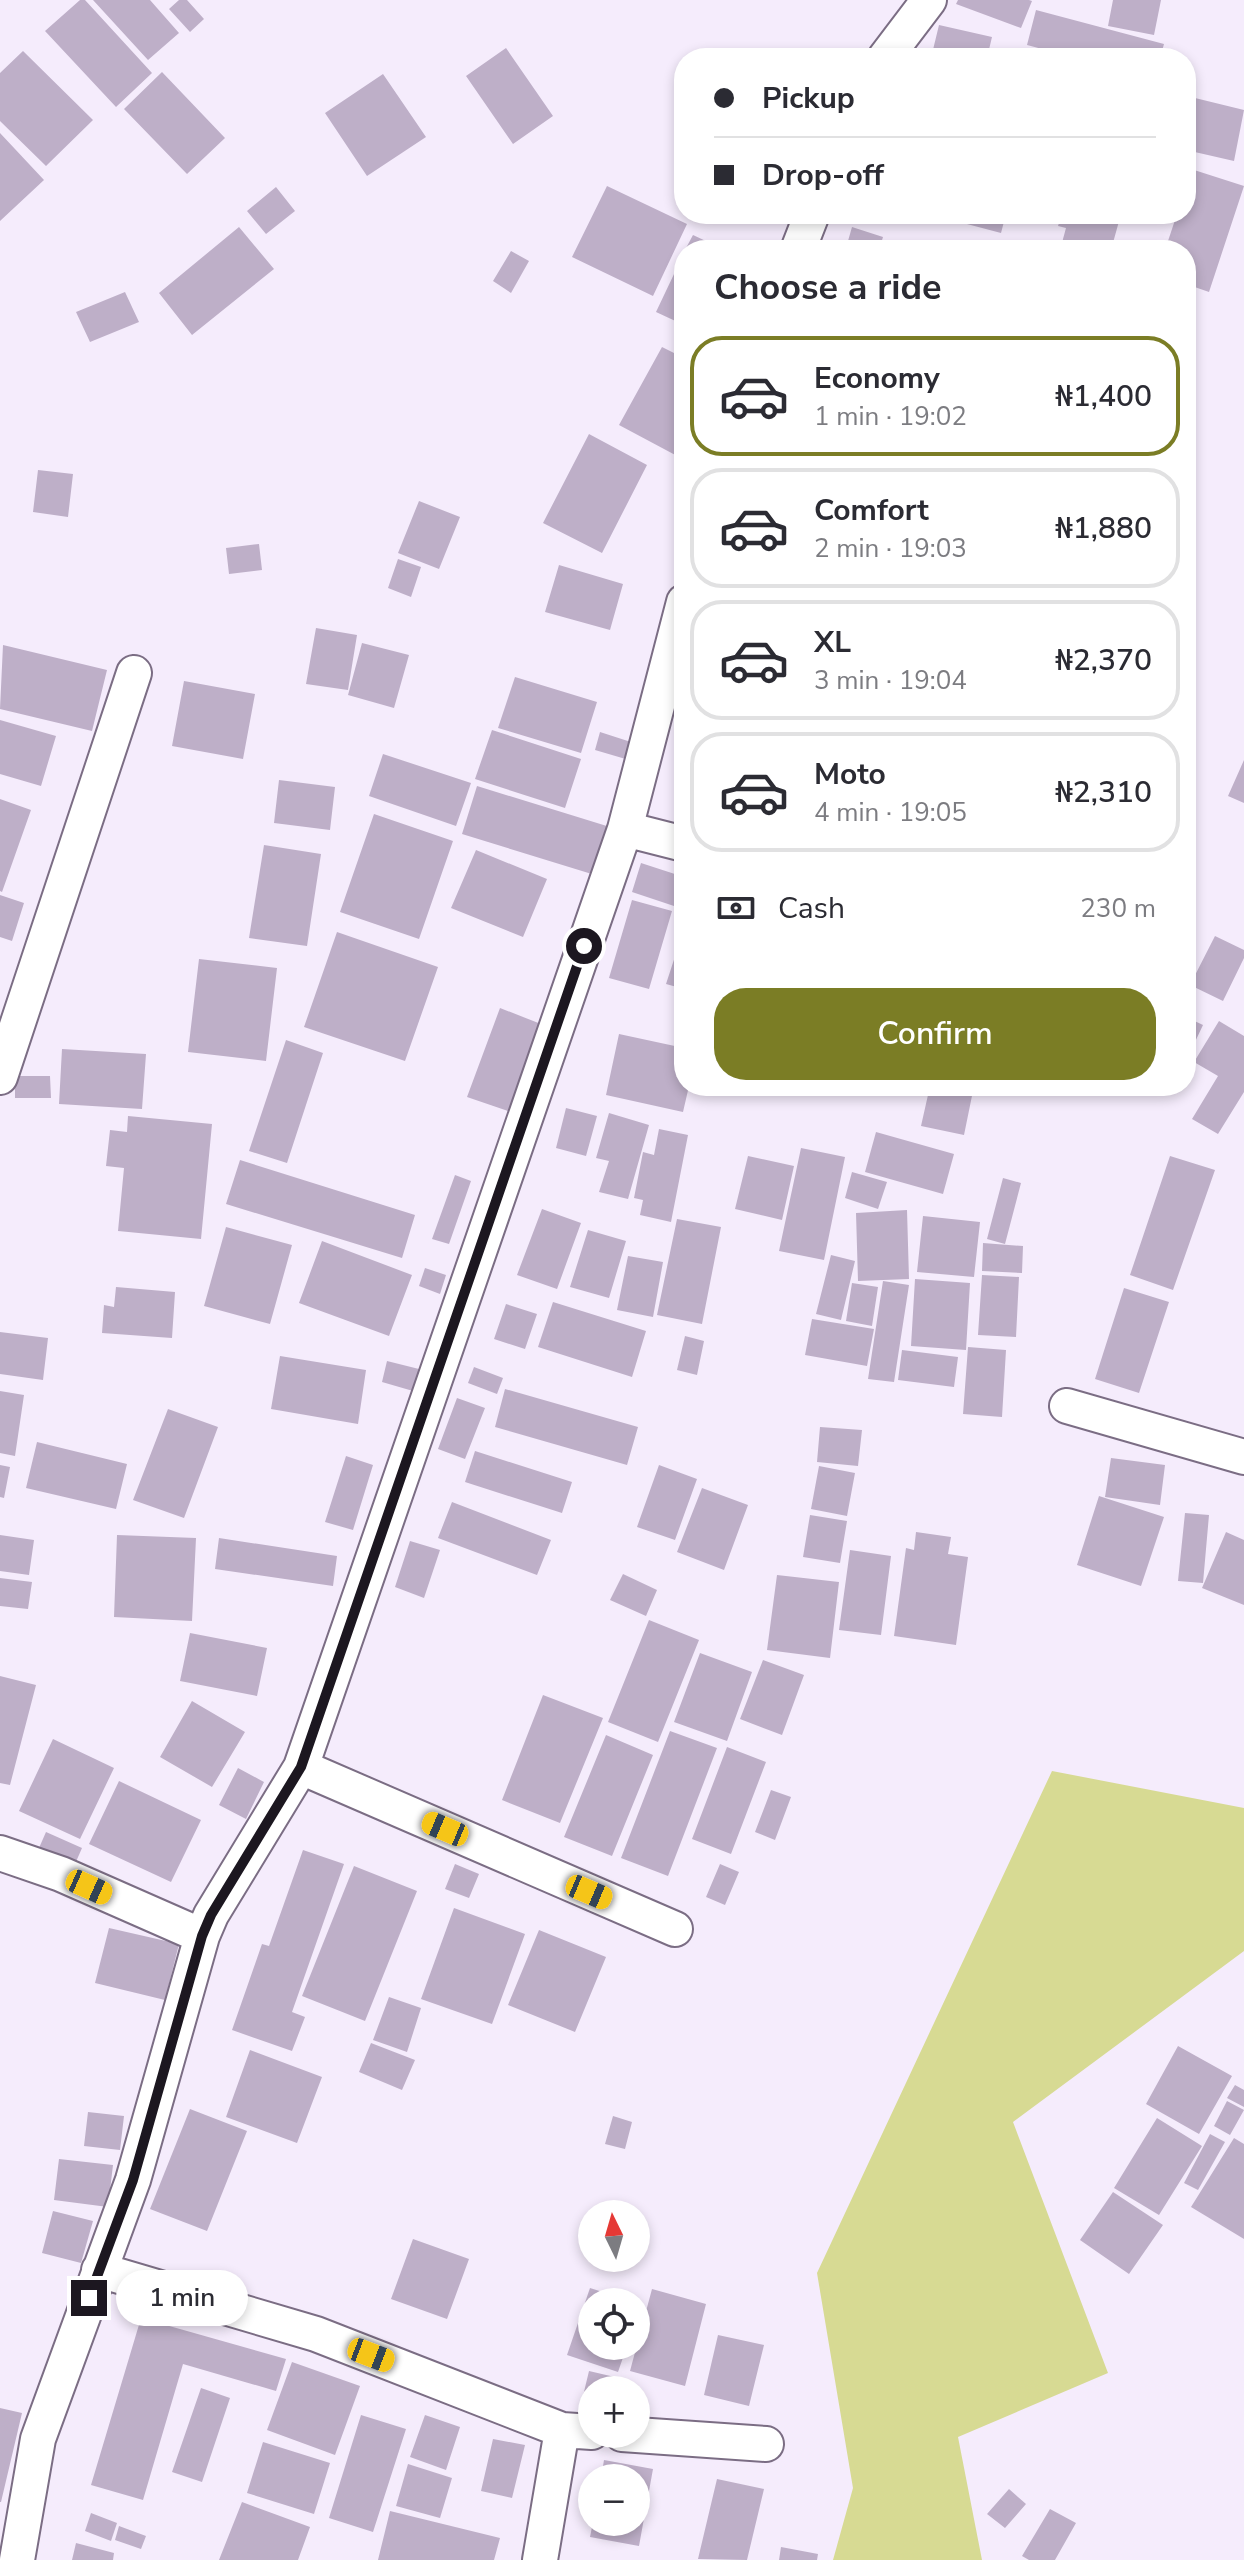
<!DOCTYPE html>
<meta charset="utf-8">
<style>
body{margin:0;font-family:"Nunito Sans",sans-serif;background:#f2f2f3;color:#2b2b33;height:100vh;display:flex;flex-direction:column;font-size:30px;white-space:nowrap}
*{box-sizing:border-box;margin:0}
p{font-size:26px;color:#7c7c81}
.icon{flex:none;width:44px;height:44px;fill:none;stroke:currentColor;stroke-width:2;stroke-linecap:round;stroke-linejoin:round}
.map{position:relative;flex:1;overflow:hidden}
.panel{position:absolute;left:674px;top:240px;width:522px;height:856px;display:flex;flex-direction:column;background:#fff;border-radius:32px;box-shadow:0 4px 12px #0003}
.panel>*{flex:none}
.top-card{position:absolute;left:674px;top:48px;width:522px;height:176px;border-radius:32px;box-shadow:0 4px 12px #0003;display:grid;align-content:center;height:176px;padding:0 40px;background:#fff}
.needle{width:52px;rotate:355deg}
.tools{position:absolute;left:578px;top:2200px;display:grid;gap:16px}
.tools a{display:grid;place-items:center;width:72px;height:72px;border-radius:50%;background:#fff;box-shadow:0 4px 12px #0003;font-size:40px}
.end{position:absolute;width:36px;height:36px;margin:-18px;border:10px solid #1c1720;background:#fff;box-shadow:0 0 0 4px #fff}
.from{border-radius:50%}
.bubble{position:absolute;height:56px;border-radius:28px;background:#fff;box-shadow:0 4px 12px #0003;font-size:26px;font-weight:600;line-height:56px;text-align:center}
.car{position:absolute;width:24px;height:48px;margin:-24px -12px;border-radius:10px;box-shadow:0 0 6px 2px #0007;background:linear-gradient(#f5c518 24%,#345 0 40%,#f5c518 0 76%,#345 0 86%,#f5c518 0)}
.top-card b{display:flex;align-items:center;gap:28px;height:76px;font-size:30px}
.top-card b+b{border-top:2px solid #e1e1e2}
.top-card i{width:20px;height:20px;background:#2b2b33}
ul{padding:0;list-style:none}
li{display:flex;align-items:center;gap:24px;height:120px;margin:0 16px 12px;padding:0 24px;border:4px solid #e1e1e2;border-radius:32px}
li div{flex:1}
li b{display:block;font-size:30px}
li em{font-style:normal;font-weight:600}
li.current{border-color:#7b7d25}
li>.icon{width:72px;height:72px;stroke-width:1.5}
h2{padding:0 40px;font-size:36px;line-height:96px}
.pay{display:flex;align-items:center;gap:20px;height:88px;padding:0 40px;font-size:30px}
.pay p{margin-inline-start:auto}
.primary-button{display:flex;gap:16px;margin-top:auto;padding:16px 40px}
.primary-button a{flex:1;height:92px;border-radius:32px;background:#7b7d25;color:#fff;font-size:32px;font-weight:600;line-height:92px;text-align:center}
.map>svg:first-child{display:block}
.green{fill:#d7da93}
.building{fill:#beafc8}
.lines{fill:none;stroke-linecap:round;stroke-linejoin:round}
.minor-casing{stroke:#7b6d84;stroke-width:38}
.minor{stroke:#fff;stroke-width:34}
.route{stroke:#1c1720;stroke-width:10}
</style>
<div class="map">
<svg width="1244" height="2560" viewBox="0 0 1244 2560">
<rect width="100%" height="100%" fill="#f5ecfc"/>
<path class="green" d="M 1052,1771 L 1244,1808 L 1244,1951 L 1013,2122 L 1108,2373 L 958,2437 L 982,2560 L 833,2560 L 853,2488 L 817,2273 Z"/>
<path class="building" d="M 80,0 L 85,0 L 152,73 L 116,107 L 45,31 Z
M 93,0 L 150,0 L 179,33 L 148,60 Z
M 179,0 L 187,0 L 204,19 L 190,32 L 169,9 Z
M 958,0 L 1029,0 L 1032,1 L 1021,28 L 956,4 Z
M 1113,0 L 1161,0 L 1154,35 L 1108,26 Z
M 1036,10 L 1164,44 L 1160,58 L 1076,58 L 1027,45 Z
M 939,25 L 992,37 L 987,58 L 931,58 Z
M 506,48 L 553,116 L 513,144 L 466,76 Z
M 23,51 L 93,120 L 46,166 L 0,121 L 0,73 Z
M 162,72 L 225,138 L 187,174 L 124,109 Z
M 383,74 L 426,137 L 367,176 L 325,113 Z
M 1195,98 L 1244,110 L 1234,161 L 1186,150 L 1186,133 Z
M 0,133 L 44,180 L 0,221 Z
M 1191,169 L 1244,186 L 1209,292 L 1186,284 L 1186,250 L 1165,250 L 1177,214 L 1186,214 L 1186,185 Z
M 607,186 L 687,224 L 653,296 L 572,257 Z
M 276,187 L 295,211 L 266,234 L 247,211 Z
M 929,214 L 1006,214 L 1001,233 Z
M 1062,214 L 1121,214 L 1111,250 L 1060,250 L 1066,228 L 1058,226 Z
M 239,227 L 274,269 L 192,335 L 159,293 Z
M 852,227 L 883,237 L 879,250 L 846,248 Z
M 693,235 L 725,250 L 685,250 Z
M 511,251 L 529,261 L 511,293 L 493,281 Z
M 684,253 L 684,325 L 656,312 Z
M 125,292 L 139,322 L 90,342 L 76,312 Z
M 662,347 L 684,358 L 684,447 L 679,457 L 619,425 Z
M 589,434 L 647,465 L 602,553 L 543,523 Z
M 38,470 L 73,474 L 68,517 L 33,512 Z
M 419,501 L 460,517 L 439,569 L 398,553 Z
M 259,544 L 262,570 L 229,574 L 226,548 Z
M 398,559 L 421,567 L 411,597 L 388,588 Z
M 559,565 L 623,584 L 610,630 L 545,612 Z
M 316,628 L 357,635 L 348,690 L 306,684 Z
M 362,643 L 409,655 L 394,708 L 348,695 Z
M 3,645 L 107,670 L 92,731 L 0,709 Z
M 515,677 L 597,702 L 581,753 L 498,728 Z
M 184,681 L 255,694 L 243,759 L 172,746 Z
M 0,720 L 56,736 L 41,786 L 0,774 Z
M 492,730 L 581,759 L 565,808 L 475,779 Z
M 600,732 L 634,743 L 629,760 L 595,750 Z
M 383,754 L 471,783 L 456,826 L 369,796 Z
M 1244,760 L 1244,803 L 1228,796 Z
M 279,780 L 335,787 L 330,830 L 274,823 Z
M 477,786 L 610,827 L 595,875 L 462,834 Z
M 0,799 L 31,810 L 2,892 L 0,891 Z
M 374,814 L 453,841 L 419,939 L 340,912 Z
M 264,845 L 321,854 L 307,946 L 249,938 Z
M 476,850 L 547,879 L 523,937 L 451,908 Z
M 641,863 L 684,877 L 674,906 L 632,892 Z
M 0,895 L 24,903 L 12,941 L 0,937 Z
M 632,900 L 672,911 L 649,989 L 609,978 Z
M 684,929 L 684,989 L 666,984 Z
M 337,932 L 438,967 L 405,1061 L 304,1027 Z
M 1215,936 L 1244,950 L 1244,958 L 1223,1001 L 1190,985 Z
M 199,959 L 277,968 L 266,1061 L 188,1052 Z
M 500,1008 L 541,1024 L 508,1111 L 467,1097 Z
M 1186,1017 L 1203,1025 L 1186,1061 Z
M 1219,1021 L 1244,1036 L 1244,1092 L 1218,1134 L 1192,1119 L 1218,1076 L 1194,1062 Z
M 619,1034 L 684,1048 L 684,1086 L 689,1086 L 683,1112 L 606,1095 Z
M 286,1040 L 323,1053 L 287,1163 L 249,1151 Z
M 62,1049 L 146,1054 L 142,1109 L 59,1104 Z
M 15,1076 L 50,1076 L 51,1098 L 15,1098 Z
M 930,1086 L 974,1086 L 964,1135 L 921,1126 Z
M 566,1108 L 597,1116 L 586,1156 L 556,1148 Z
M 609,1113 L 649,1125 L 628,1199 L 599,1192 L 609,1161 L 596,1158 Z
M 128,1116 L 212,1124 L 201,1239 L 118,1231 L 124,1168 L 106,1166 L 110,1130 L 127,1132 Z
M 659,1129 L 688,1135 L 671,1222 L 640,1215 L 643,1200 L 634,1198 L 643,1152 L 654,1155 Z
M 876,1132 L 954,1154 L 943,1194 L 865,1172 Z
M 801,1148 L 845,1157 L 824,1260 L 779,1251 Z
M 748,1156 L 794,1166 L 782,1220 L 735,1209 Z
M 1170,1156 L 1215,1170 L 1173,1290 L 1130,1275 Z
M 240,1160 L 415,1215 L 402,1258 L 226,1204 Z
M 852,1172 L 887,1182 L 878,1209 L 845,1198 Z
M 455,1175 L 471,1181 L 449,1244 L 432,1239 Z
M 1003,1178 L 1021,1183 L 1005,1244 L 987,1239 Z
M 542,1209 L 581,1223 L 557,1289 L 517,1275 Z
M 907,1210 L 909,1279 L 858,1281 L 856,1213 Z
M 923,1216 L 980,1222 L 974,1277 L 917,1272 Z
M 677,1219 L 721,1227 L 702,1324 L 657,1315 Z
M 226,1227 L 292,1245 L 270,1324 L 204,1306 Z
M 588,1230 L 626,1241 L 609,1298 L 570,1287 Z
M 322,1241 L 412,1275 L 389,1336 L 299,1303 Z
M 983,1243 L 1023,1246 L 1022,1273 L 982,1271 Z
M 831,1255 L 855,1261 L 841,1320 L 816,1314 Z
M 628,1256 L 663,1262 L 653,1317 L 617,1310 Z
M 425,1268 L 446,1275 L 440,1294 L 419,1286 Z
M 982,1275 L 1019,1277 L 1016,1337 L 978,1335 Z
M 915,1279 L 970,1283 L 966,1350 L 911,1346 Z
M 883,1281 L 909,1285 L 894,1382 L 868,1379 Z
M 852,1283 L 878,1287 L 872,1326 L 846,1321 Z
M 116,1287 L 175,1292 L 172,1338 L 102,1333 L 104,1305 L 114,1307 Z
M 1124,1288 L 1169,1302 L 1139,1393 L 1095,1379 Z
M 553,1302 L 646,1331 L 632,1377 L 538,1347 Z
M 506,1304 L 537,1314 L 525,1349 L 494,1339 Z
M 812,1319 L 874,1329 L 867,1366 L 805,1355 Z
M 0,1332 L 48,1338 L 43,1380 L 0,1374 Z
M 685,1336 L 704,1341 L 697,1375 L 677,1370 Z
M 968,1347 L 1006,1350 L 1002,1417 L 963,1414 Z
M 902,1350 L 958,1357 L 954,1387 L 898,1380 Z
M 280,1356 L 366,1370 L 358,1424 L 271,1409 Z
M 387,1361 L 419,1369 L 413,1391 L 382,1382 Z
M 474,1367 L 503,1378 L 497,1394 L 468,1383 Z
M 505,1389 L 638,1427 L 627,1465 L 495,1427 Z
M 0,1391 L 24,1395 L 15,1456 L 0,1453 Z
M 457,1398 L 485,1408 L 465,1459 L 438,1449 Z
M 168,1409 L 218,1427 L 184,1518 L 133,1500 Z
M 820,1427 L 862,1430 L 858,1466 L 817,1462 Z
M 37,1442 L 127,1464 L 116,1509 L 26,1488 Z
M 475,1451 L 572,1482 L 562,1513 L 465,1482 Z
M 346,1456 L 373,1465 L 353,1530 L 325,1522 Z
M 1111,1458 L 1165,1465 L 1160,1505 L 1105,1497 Z
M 0,1465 L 10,1467 L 4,1498 L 0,1497 Z
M 659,1465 L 697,1479 L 675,1540 L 637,1527 Z
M 819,1466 L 855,1473 L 847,1516 L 811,1509 Z
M 702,1488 L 748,1505 L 724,1570 L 677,1552 Z
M 1099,1496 L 1164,1517 L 1141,1586 L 1077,1565 Z
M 452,1502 L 551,1540 L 537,1575 L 438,1538 Z
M 1185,1513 L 1209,1515 L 1203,1583 L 1178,1581 Z
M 810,1515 L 847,1521 L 840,1563 L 803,1557 Z
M 916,1532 L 951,1537 L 948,1554 L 968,1557 L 956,1645 L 894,1636 L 906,1548 L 914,1550 Z
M 1226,1532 L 1244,1540 L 1244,1605 L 1202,1588 Z
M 0,1535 L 34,1540 L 29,1575 L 0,1571 Z
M 117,1535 L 196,1538 L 192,1621 L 114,1617 Z
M 219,1538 L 337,1556 L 333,1586 L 215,1569 Z
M 410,1541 L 440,1550 L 424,1598 L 395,1587 Z
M 850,1550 L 891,1556 L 881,1635 L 839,1630 Z
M 623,1574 L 657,1590 L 646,1616 L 610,1600 Z
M 777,1575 L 839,1582 L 830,1658 L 767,1650 Z
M 0,1578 L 32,1582 L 28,1609 L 0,1606 Z
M 649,1620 L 699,1640 L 658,1742 L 608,1722 Z
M 190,1633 L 267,1648 L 257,1696 L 180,1681 Z
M 700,1653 L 752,1672 L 727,1741 L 674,1722 Z
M 763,1660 L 804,1675 L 782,1735 L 740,1719 Z
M 0,1676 L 36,1685 L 10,1785 L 0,1783 Z
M 543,1695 L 603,1718 L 560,1823 L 502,1800 Z
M 192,1701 L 245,1732 L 212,1787 L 160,1757 Z
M 670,1731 L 717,1748 L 668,1876 L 621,1858 Z
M 606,1735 L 653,1755 L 612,1856 L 564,1837 Z
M 53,1739 L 114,1768 L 80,1839 L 19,1811 Z
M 727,1747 L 766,1762 L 731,1854 L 692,1839 Z
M 238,1768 L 264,1782 L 246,1819 L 219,1805 Z
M 119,1781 L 201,1820 L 171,1882 L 89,1844 Z
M 771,1790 L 791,1797 L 775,1840 L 755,1832 Z
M 46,1832 L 82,1848 L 75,1864 L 39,1848 Z
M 303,1850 L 344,1864 L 292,2012 L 305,2017 L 292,2051 L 232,2030 L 262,1944 L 269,1946 Z
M 455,1864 L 479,1874 L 469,1898 L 445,1889 Z
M 720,1864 L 739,1872 L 725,1905 L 706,1897 Z
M 354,1866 L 417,1891 L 365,2021 L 302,1996 Z
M 454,1908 L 525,1934 L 492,2024 L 421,1999 Z
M 109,1928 L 179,1944 L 165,2000 L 95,1983 Z
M 539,1930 L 606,1957 L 575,2032 L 508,2005 Z
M 389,1997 L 421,2008 L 407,2052 L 373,2040 Z
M 371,2043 L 415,2060 L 402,2090 L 359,2072 Z
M 1178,2046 L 1232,2076 L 1199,2134 L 1146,2104 Z
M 250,2050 L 322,2077 L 297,2143 L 226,2117 Z
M 1235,2085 L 1244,2090 L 1244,2107 L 1227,2098 Z
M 1227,2101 L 1244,2110 L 1230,2135 L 1214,2126 Z
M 190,2109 L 247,2131 L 207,2231 L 150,2209 Z
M 88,2112 L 124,2116 L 120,2150 L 84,2146 Z
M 613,2116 L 632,2122 L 625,2149 L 605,2144 Z
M 1157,2118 L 1202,2146 L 1159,2215 L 1114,2188 Z
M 1210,2134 L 1225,2142 L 1198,2190 L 1184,2183 Z
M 1234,2138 L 1244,2144 L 1244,2239 L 1191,2207 Z
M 59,2159 L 113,2165 L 108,2207 L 54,2200 Z
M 1113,2192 L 1163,2225 L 1129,2274 L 1080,2240 Z
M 53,2211 L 93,2221 L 81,2263 L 42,2253 Z
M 413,2239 L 469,2259 L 447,2319 L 391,2299 Z
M 590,2288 L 631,2301 L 592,2302 L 592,2346 L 627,2346 L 618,2372 L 567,2355 Z
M 652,2289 L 706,2304 L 685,2386 L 630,2371 Z
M 141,2318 L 286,2359 L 276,2391 L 183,2364 L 143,2500 L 91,2485 Z
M 718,2335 L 764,2345 L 749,2406 L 704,2395 Z
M 292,2362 L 360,2386 L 335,2455 L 267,2430 Z
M 589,2371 L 619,2378 L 617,2390 L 592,2390 L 592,2402 L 582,2400 Z
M 201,2388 L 230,2398 L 202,2482 L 172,2472 Z
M 0,2408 L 22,2413 L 1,2502 L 0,2502 Z
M 361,2415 L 406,2429 L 373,2532 L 329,2518 Z
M 425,2415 L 460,2427 L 446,2470 L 410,2457 Z
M 493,2439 L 525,2445 L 512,2498 L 481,2491 Z
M 263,2442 L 330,2463 L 314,2514 L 247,2493 Z
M 604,2460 L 653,2469 L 639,2546 L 590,2537 L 593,2522 L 636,2522 L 636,2478 L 601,2478 Z
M 408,2464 L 452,2478 L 440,2518 L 396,2506 Z
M 717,2479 L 764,2489 L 747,2560 L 698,2559 Z
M 1009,2489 L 1026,2504 L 1005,2528 L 987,2514 Z
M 242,2502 L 310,2527 L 298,2560 L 219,2560 Z
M 1050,2509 L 1076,2523 L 1055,2560 L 1029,2560 L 1022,2556 Z
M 390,2511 L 500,2538 L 494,2560 L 378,2560 Z
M 91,2513 L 117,2523 L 111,2541 L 85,2531 Z
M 119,2526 L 146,2536 L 141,2549 L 115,2540 Z
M 76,2543 L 114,2553 L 113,2560 L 72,2560 Z
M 781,2547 L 818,2554 L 817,2560 L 779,2560 Z"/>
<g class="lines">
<g class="minor-casing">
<path id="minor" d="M 885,58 L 929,0
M 798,250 L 812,214
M 625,829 L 684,844
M 0,1077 L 134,673
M 1067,1406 L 1244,1457
M 301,1767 L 675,1929
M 0,1853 L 61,1874 L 202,1936
M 99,2270 L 316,2334 L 562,2430 L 592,2432
M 622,2434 L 766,2444
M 17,2560 L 38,2439 L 133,2180 L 202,1936 L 211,1915 L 301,1767 L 625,829 L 684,602
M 540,2560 L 562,2430"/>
</g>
<use href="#minor" class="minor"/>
</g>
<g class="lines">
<path class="route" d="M 89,2298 L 133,2180 L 202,1936 L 211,1915 L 301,1767 L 584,946"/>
</g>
</svg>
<div class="tools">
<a><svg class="needle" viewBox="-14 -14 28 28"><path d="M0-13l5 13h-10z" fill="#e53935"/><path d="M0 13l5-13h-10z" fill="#7c7c81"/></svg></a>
<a><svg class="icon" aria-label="locate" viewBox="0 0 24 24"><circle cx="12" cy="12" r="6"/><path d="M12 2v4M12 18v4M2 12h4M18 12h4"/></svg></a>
<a>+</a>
<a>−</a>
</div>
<i class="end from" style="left:584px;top:946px"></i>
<i class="end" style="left:89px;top:2298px"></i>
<div class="bubble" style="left:116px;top:2270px;width:132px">1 min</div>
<i class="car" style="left:445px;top:1829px;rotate:293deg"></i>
<i class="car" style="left:89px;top:1887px;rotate:114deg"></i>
<i class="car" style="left:589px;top:1892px;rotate:113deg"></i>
<i class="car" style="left:371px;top:2355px;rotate:111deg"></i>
<div class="top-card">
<b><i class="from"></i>Pickup</b>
<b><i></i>Drop-off</b>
</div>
<section class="panel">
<h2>Choose a ride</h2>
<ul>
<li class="current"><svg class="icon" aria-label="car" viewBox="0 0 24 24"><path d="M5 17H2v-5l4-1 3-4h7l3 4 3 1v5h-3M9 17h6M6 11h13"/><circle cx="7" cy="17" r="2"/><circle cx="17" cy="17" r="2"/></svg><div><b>Economy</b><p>1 min · 19:02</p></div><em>₦1,400</em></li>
<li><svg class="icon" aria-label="car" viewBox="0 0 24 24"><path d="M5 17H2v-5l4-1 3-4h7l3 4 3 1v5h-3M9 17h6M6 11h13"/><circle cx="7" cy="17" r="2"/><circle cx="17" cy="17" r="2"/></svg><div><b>Comfort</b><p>2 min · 19:03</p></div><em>₦1,880</em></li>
<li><svg class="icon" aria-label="car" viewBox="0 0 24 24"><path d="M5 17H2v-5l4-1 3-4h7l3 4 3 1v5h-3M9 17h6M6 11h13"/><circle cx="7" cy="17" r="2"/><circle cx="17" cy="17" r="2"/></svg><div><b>XL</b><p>3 min · 19:04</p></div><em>₦2,370</em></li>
<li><svg class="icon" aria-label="car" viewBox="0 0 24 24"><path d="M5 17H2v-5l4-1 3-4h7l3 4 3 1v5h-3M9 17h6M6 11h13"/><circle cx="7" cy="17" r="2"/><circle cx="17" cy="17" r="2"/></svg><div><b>Moto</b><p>4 min · 19:05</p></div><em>₦2,310</em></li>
</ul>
<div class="pay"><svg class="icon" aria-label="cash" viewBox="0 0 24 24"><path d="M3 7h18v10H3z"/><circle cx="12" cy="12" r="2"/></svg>Cash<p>230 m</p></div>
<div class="primary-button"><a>Confirm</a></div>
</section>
</div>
